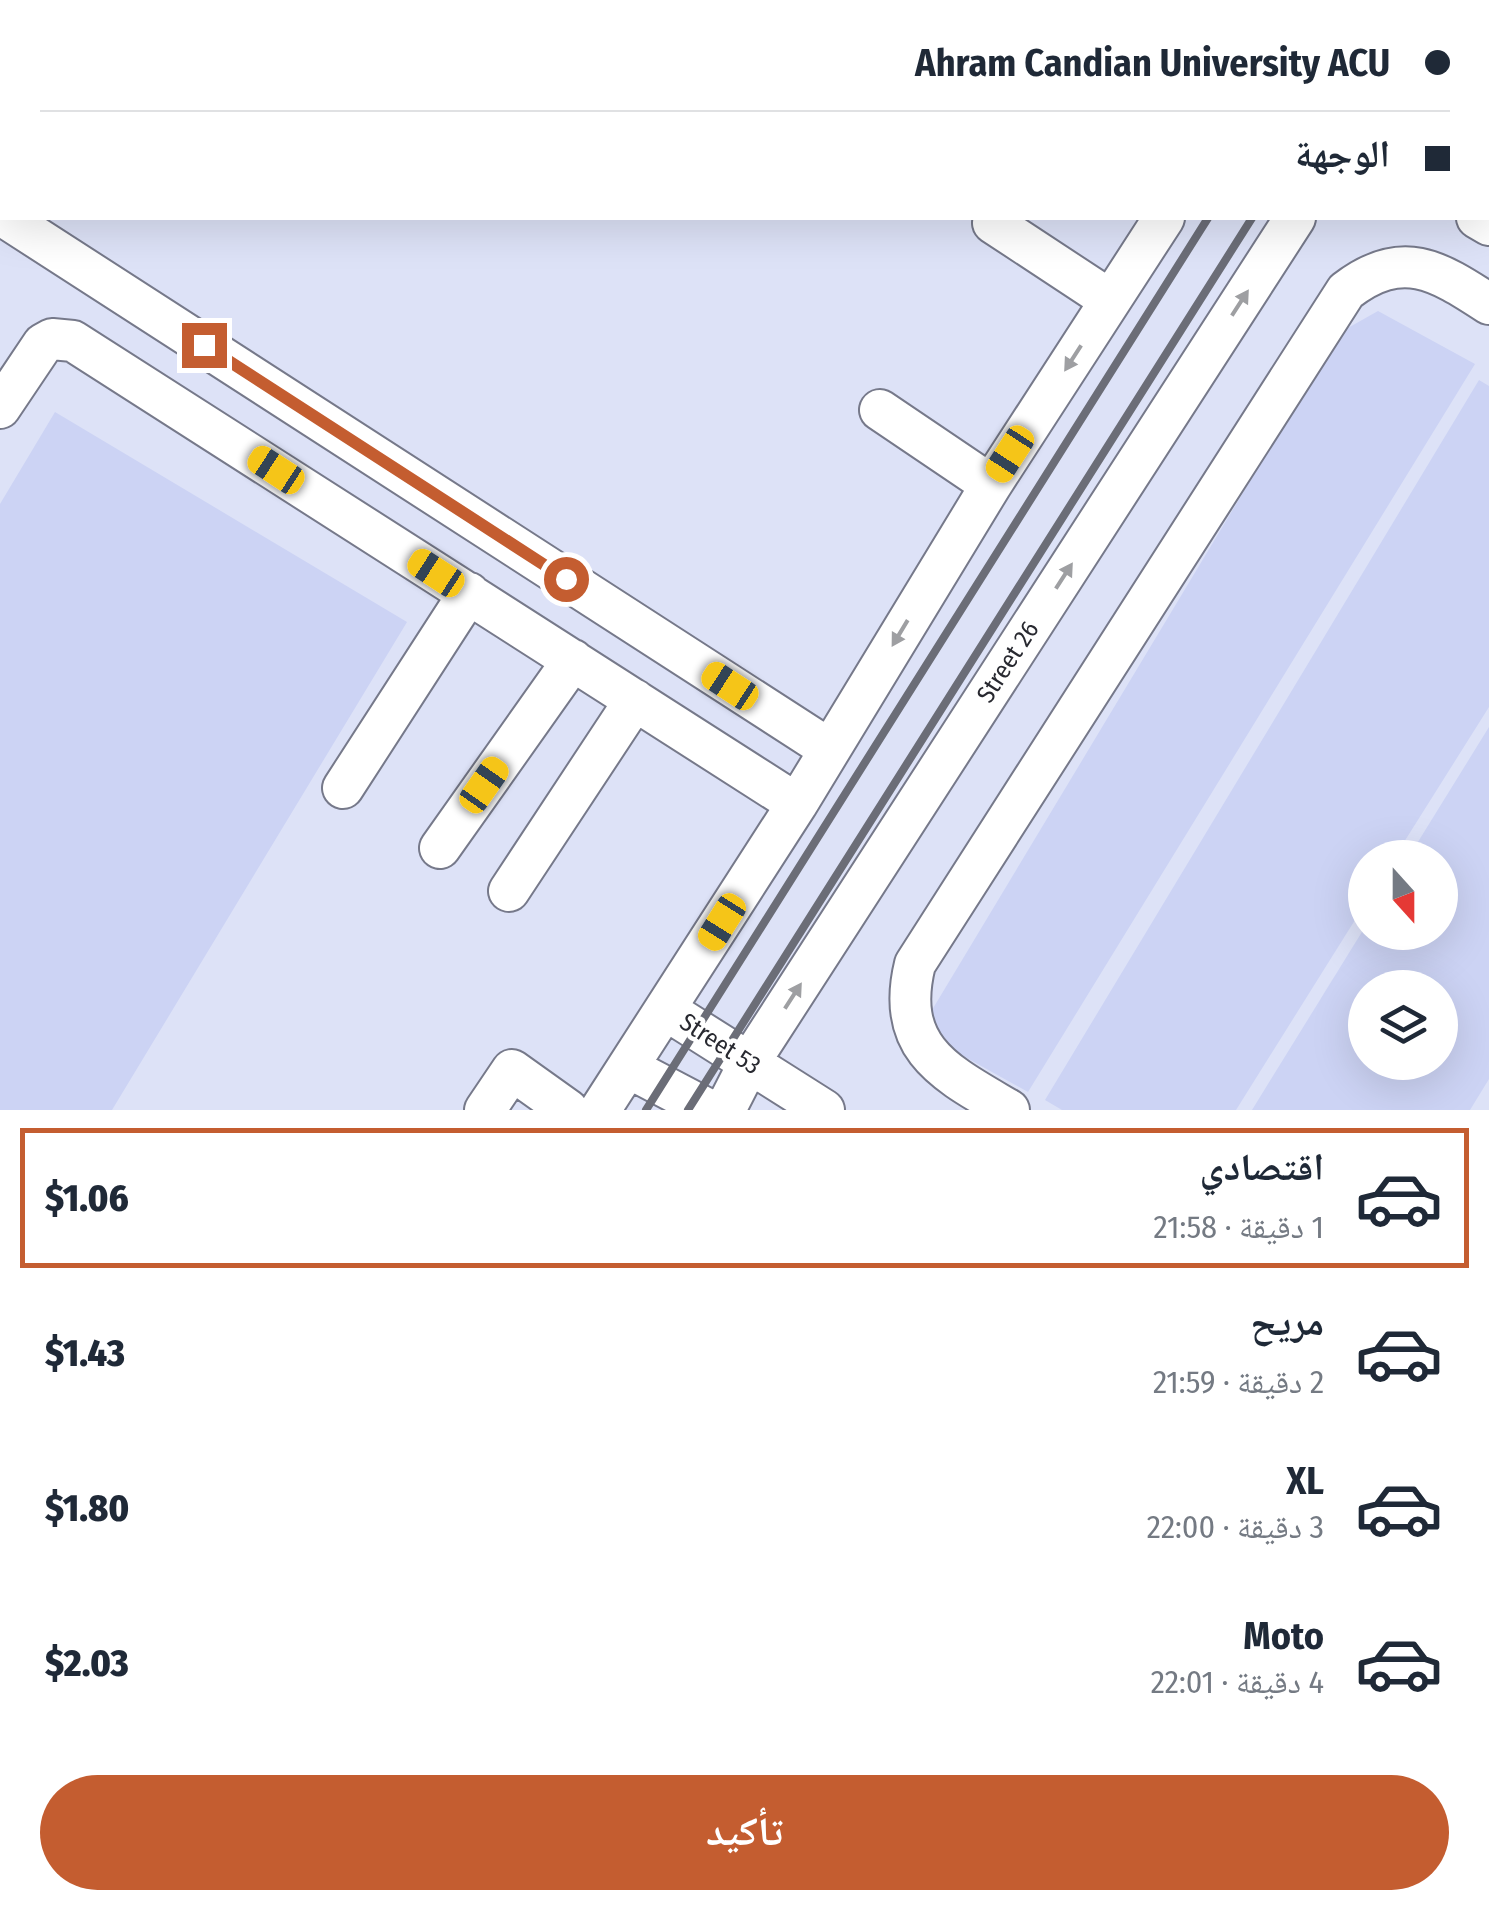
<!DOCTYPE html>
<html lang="ar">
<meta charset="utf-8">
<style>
body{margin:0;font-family:"Fira Sans Condensed","Noto Naskh Arabic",sans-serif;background:#f2f2f3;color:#1f2937;direction:rtl;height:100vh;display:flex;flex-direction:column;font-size:38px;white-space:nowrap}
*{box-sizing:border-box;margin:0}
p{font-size:32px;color:#747a83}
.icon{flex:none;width:55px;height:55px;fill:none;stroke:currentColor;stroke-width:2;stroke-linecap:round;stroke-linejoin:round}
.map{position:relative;height:1110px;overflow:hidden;direction:ltr}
.panel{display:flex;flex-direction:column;background:#fff;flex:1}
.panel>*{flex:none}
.guide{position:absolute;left:0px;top:0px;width:1490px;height:220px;box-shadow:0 10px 40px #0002;direction:rtl;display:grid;align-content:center;height:220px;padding:0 40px;background:#fff}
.needle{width:65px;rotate:159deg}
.controls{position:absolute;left:1348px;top:840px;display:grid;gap:20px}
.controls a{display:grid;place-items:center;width:110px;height:110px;border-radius:50%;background:#fff;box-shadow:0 10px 40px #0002;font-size:50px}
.end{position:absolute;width:45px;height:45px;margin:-22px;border:12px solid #c45d30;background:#fff;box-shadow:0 0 0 5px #fff}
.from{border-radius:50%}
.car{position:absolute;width:30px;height:60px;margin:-30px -15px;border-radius:12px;box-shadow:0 0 8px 2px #0007;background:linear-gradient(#f5c518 24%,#345 0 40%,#f5c518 0 76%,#345 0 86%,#f5c518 0)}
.guide b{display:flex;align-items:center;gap:35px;height:95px;font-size:38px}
.guide b+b{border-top:2px solid #e0e1e3}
.guide i{width:25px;height:25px;background:#1f2937}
ul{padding:18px 0 0;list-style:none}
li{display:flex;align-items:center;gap:30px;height:140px;margin:0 20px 15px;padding:0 20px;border:5px solid transparent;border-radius:0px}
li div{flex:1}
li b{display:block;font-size:38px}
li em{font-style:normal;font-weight:800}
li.active{border-color:#c45d30}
li>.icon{width:90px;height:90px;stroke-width:1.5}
.cta{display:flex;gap:20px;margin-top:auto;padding:20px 40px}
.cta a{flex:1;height:115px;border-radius:60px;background:#c45d30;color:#fff;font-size:40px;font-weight:800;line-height:115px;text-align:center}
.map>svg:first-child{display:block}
.built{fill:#dde2f7;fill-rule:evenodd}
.building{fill:#ccd3f4;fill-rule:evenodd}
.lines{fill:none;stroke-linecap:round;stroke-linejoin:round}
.minor-casing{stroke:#76798a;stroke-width:44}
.minor{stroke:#fff;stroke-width:40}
.rail{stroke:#6b6d77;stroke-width:8}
.oneway{fill:#9e9fa2}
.route{stroke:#c45d30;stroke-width:12}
.labels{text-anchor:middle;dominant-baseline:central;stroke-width:9;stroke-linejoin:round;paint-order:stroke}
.street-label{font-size:25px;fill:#282930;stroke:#fff}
</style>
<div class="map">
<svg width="1489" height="1110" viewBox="0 0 1489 1110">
<rect width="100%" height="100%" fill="#ecefff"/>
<path class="built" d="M 0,0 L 1489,0 L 1489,1110 L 0,1110 ZM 2,2 L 1488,2 L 1488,218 L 2,218 ZM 1365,858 L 1440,858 L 1440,932 L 1365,932 ZM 1365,988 L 1440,988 L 1440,1062 L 1365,1062 Z"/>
<path class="building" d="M 1378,311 L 1475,364 L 1028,1092 L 940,1043 L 926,1020 L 1339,333 Z
M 1479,380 L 1489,386 L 1489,707 L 1394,858 L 1365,858 L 1365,904 L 1236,1110 L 1062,1110 L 1045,1100 Z
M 55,412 L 407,622 L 112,1110 L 0,1110 L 0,504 Z
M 1489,727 L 1489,1079 L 1470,1110 L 1252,1110 L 1365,927 L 1365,932 L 1440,932 L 1440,858 L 1408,858 ZM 1365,988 L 1440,988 L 1440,1062 L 1365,1062 Z"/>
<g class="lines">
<g class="minor-casing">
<path id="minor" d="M 1268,0 L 1272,2
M 132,2 L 133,0
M 1433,2 L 1435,0
M 1488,153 L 1489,154
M 6,218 L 829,749
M 1477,218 L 1489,225
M 993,223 L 1110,300
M 0,408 L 43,344 L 52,339 L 73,341 L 797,804
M 880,410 L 991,485
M 343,788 L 469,593
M 440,848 L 573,660
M 509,891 L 635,700
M 666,1010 L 824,1110
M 629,1068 L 709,1110
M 485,1110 L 512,1070 L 568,1110
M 600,1110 L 797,804 L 991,485 L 1164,218
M 725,1110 L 749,1063 L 1295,218
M 1009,1110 C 946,1073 894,1049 915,964 L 1346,291 C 1402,248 1437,270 1489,304"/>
</g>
<use href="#minor" class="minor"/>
<path class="rail" d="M 1347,2 L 1349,0
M 1390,2 L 1392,0
M 646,1110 L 1208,218
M 688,1110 L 1252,218"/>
</g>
<defs><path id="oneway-solid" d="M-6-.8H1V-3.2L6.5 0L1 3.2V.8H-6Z" transform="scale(2.5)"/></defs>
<g class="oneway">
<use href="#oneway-solid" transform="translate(1240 303) rotate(-57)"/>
<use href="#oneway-solid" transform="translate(1073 358) rotate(123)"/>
<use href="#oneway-solid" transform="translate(1064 576) rotate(-57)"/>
<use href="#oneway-solid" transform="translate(900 633) rotate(121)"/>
<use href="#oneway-solid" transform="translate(793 996) rotate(-57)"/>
</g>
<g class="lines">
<path class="route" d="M 204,345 L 566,579"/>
</g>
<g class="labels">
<g class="street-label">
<text transform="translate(1008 662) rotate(-57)">Street 26</text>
<text transform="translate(720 1044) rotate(33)">Street 53</text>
</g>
</g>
</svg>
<div class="controls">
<a><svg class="needle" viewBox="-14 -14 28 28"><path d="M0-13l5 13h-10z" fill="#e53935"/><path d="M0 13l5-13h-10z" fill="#747a83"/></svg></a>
<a><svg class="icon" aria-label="layers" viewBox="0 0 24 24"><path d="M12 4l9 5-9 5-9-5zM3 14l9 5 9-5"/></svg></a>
</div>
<i class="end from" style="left:566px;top:579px"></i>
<i class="end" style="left:204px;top:345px"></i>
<i class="car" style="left:1010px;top:454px;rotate:213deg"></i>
<i class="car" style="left:276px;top:470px;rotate:303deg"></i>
<i class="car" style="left:436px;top:573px;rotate:303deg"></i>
<i class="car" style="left:730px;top:686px;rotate:303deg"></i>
<i class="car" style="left:484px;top:785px;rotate:35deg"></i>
<i class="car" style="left:722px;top:922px;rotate:212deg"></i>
<div class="guide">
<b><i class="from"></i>Ahram Candian University ACU</b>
<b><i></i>الوجهة</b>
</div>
</div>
<section class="panel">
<ul>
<li class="active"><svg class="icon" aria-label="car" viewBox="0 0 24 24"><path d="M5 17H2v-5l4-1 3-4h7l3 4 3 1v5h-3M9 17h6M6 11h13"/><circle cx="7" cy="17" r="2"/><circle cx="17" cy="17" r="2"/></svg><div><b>اقتصادي</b><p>1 دقيقة · 21:58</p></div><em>$1.06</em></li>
<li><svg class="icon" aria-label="car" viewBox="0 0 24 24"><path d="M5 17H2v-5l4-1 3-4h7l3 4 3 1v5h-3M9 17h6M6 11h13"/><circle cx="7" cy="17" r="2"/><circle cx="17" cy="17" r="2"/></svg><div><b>مريح</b><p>2 دقيقة · 21:59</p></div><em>$1.43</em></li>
<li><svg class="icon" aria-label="car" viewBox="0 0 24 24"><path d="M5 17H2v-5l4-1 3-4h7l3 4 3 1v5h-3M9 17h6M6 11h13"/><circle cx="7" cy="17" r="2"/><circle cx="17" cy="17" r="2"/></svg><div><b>XL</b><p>3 دقيقة · 22:00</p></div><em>$1.80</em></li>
<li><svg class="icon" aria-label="car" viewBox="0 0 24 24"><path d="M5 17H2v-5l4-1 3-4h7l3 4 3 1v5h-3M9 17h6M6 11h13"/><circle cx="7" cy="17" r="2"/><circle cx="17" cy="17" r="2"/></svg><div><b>Moto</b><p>4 دقيقة · 22:01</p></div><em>$2.03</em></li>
</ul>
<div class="cta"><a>تأكيد</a></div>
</section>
